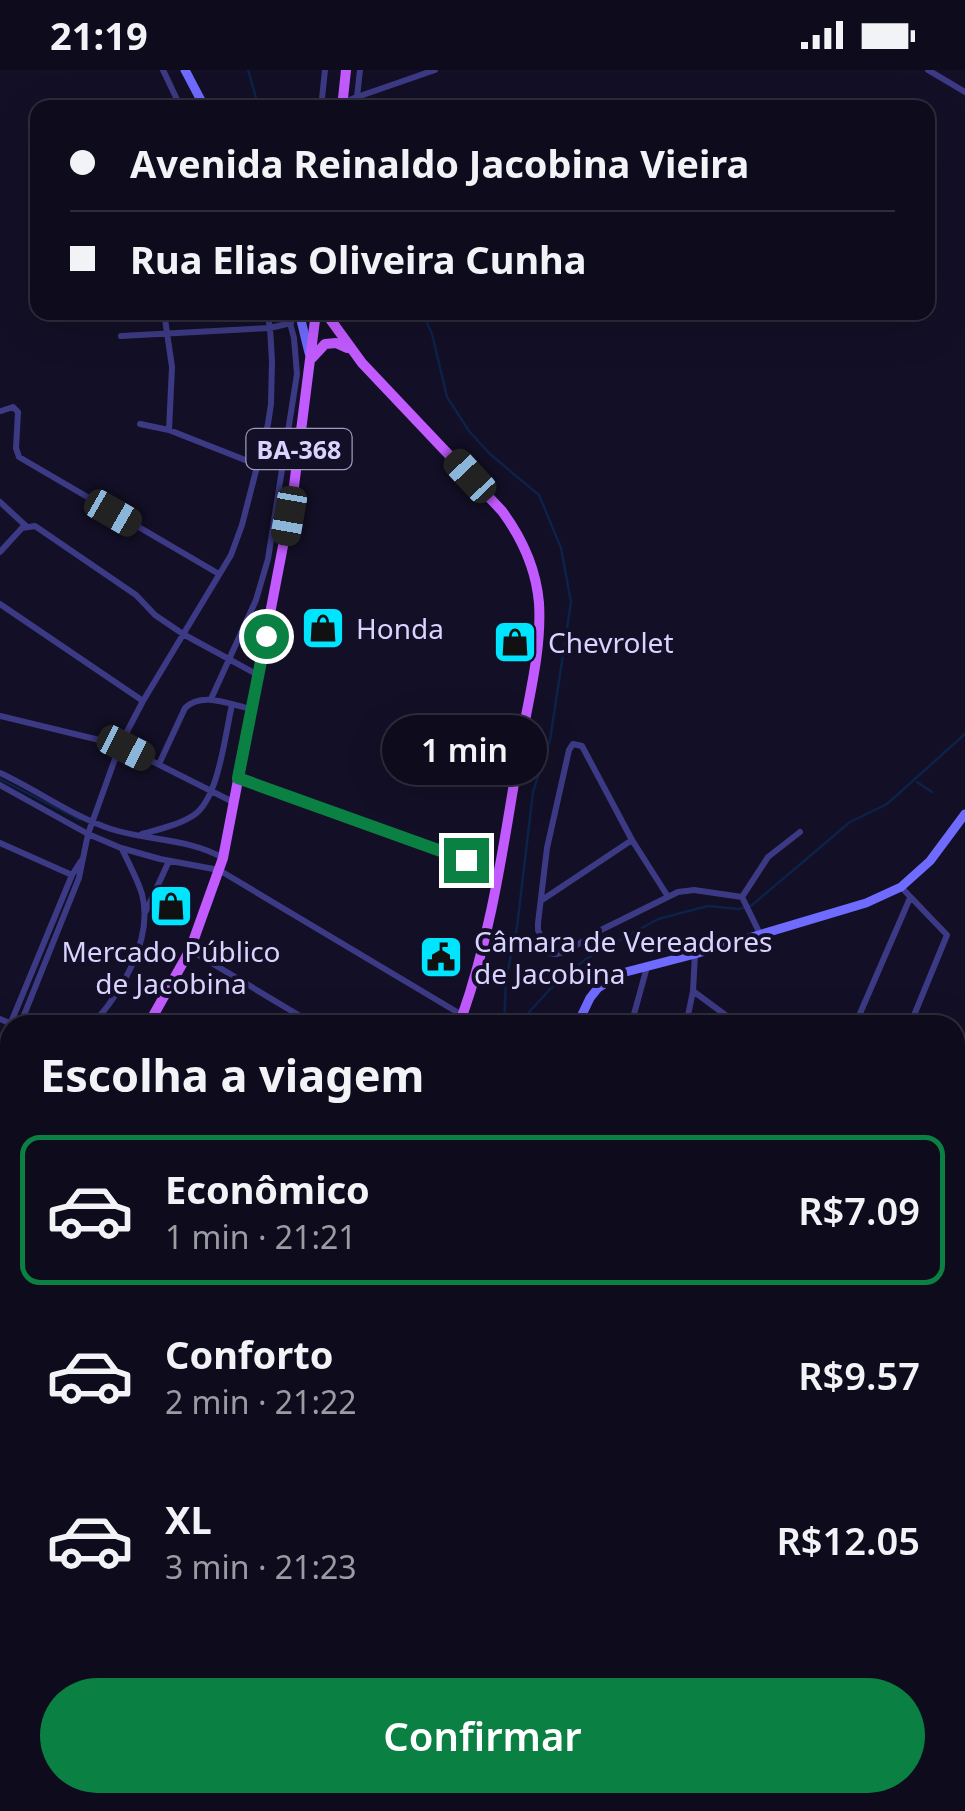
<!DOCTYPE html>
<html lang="pt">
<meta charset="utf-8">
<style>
body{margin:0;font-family:"Noto Sans",sans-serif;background:#1c1929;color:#f1f3f6;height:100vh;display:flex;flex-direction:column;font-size:38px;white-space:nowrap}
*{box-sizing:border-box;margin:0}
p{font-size:32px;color:#9b9ba3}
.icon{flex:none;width:55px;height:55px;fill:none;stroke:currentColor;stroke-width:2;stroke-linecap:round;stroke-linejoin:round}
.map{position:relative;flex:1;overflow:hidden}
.panel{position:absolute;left:0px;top:945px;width:965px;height:798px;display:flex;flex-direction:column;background:#0e0b1c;border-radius:30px 30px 0 0;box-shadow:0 10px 40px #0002,0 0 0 2px #2e2b3b}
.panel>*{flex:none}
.hud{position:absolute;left:30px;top:30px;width:905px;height:220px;border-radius:20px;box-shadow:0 10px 40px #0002,0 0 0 2px #2e2b3b;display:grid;align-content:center;height:220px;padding:0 40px;background:#0e0b1c}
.end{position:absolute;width:45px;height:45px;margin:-22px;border:12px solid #0b8043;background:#fff;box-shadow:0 0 0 5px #fff}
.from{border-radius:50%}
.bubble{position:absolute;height:70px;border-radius:35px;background:#0e0b1c;box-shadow:0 10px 40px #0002,0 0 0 2px #2e2b3b;font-size:32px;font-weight:600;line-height:70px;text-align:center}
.car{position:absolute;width:30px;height:60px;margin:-30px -15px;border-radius:12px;box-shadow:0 0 8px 2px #0007;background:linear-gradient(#222 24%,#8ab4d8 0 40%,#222 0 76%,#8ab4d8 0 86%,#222 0)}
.hud b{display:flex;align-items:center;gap:35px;height:95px;font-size:38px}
.hud b+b{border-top:2px solid #2e2b3b}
.hud i{width:25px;height:25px;background:#f1f3f6}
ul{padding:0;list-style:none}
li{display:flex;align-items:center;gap:30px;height:150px;margin:0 20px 15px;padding:0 20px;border:5px solid transparent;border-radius:20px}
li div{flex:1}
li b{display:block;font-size:38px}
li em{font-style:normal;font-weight:600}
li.selected{border-color:#0b8043}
li>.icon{width:90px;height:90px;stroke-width:1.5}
h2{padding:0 40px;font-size:45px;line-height:120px}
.primary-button{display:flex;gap:20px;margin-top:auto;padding:20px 40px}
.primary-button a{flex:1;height:115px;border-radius:60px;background:#0b8043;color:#fff;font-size:40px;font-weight:600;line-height:115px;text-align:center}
.status{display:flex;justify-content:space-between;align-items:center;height:70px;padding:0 50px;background:#0e0b1c;direction:ltr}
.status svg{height:28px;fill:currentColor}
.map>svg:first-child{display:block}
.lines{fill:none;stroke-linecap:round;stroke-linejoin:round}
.stream{stroke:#0c2248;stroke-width:2.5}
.river{stroke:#0c2248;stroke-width:14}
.street{stroke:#3d3a85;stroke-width:6}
.secondary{stroke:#6f6bff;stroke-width:9}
.primary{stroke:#c25bff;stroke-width:10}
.route{stroke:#0b8043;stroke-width:12}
.labels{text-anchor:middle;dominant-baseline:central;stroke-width:8;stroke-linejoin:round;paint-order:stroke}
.shield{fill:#130f26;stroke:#9e99be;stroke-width:2.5}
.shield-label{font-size:25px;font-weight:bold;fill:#d9d4ff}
.poi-label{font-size:28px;fill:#d9d4ff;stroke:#130f26;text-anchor:start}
</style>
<div class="status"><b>21:19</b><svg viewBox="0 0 49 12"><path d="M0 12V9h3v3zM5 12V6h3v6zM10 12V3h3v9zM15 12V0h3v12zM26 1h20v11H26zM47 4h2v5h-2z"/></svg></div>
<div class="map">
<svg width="965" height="1741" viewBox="0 0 965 1741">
<rect width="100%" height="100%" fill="#130f26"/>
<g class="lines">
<path class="stream" d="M 248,0 L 259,38
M 422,242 L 432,264 L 447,327 L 469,361 L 490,384 L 539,425 L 561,478 L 571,532 L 550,670 L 533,722 L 517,857 L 506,909 L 504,955
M 0,709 L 80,750
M 917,712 L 932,722
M 512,955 L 523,949 L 550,919 L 586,889 L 658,849 L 708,836 L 739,839 L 751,836 L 850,752 L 887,734 L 965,664"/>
<path class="river" d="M 199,1741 L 203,1732"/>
<path class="street" d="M 163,0 L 181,38
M 928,0 L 965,22
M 357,27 L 435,0
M 342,33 L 357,27 L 360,0
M 321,38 L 325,0
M 164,242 L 172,297 L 169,360
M 121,266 L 270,258 L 291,253
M 1,341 L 13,337 L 18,342 L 16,378 L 19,387 L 219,504
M 140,354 L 169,360 L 258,395
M 0,432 L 26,456
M 0,482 L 22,458 L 35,456 L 136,525 L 155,545 L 183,564 L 258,605
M 0,534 L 143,631
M 211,629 L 256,530 L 268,489 L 297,304 L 294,268 L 287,242
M 0,646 L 120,675 L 233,732
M 159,694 L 185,638 C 203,621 230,635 252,639
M 0,703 C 37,720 72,746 111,759 C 148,771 188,768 223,788
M 239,709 L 499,802
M 0,715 L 88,764 L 121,778 L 160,789 L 219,800 L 462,945
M 142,764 C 159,759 179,755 194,745 C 219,728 225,664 232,635
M 632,770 L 582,676 L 573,674 L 569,680 L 547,778 L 538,853 L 538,860 L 548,883 L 556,884 L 567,881 L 603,859 L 678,822 L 694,820 L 742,827
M 0,773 L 72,805
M 901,817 L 947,865 L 910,955
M 742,827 L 768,787 L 800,762
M 742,827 L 760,864
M 542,830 L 632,770 L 667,825
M 146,841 L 169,791
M 190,880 L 315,955
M 693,921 L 739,955
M 25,945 L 39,955
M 0,949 L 14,955
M 20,955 L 79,808 L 88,764 L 120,675 L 143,631 L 231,485 L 242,455 L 268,354 L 271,334 L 272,291 L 270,258 L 267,242
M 92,955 C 121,923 154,869 142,824 C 137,808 129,794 122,779
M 631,955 L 647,897
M 686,955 L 693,921 L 695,884
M 720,955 L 723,943
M 855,955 L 910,828
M 0,979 L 72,805 L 81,791
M 0,1008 L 10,982
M 955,1030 L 965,1029
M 0,1057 L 10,1065
M 955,1060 L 965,1048
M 955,1101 L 965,1110
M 955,1160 L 965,1147
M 0,1205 L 10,1212
M 955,1234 L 965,1222
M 955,1265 L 965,1273
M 955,1312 L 965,1299
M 955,1339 L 965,1346
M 955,1387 L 965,1394
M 955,1408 L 965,1404
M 955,1497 L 965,1506
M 0,1524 L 10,1518
M 955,1550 L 965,1561
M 955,1589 L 965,1582
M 0,1631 L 10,1657
M 955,1664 L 965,1652
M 955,1706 L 965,1698
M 38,1732 L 41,1741
M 510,1732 L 519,1741
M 639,1732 L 648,1741
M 717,1732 L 724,1741
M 0,1735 L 16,1741
M 474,1741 L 485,1732
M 565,1741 L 575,1732
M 681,1741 L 689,1732
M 750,1741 L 760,1732
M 816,1741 L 830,1732
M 876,1741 L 890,1732"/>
<path class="secondary" d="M 185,0 L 205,38
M 299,242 L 309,283
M 577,955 L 590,928 L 598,918 L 622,903 L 695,884 L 866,833 L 901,817 L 930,791 L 965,744
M 0,1350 L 10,1356
M 255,1741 L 258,1732
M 344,1741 L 345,1741
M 388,1741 L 392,1732
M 433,1741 L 433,1732"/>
<path class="primary" d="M 342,38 L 346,0
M 325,242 L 362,293 L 502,441 C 522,468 536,498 539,533 C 542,580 528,631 520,677 C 504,771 492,865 459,955
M 312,288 L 325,274 L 336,273 L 347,278
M 148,955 L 190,880 L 223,788 L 293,424 L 316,242
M 0,1163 L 10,1150
M 0,1665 L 10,1692
M 25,1732 L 28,1741
M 154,1741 L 157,1732"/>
</g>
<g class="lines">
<path class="route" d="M 266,566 L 238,708 L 466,790"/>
</g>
<defs>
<g id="shop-square" transform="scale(2.25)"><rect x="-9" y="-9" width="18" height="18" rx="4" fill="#00e5ff" stroke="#130f26"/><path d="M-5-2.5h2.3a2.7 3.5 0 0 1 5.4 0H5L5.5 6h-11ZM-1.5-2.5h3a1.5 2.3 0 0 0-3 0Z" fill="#111"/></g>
<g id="civic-square" transform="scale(2.25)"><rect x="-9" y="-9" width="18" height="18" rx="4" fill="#00e5ff" stroke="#130f26"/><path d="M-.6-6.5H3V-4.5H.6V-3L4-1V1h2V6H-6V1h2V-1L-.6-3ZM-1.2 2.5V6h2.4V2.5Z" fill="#111"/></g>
</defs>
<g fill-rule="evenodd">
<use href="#shop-square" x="323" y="558"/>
<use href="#shop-square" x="515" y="572"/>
<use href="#shop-square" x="171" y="836"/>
<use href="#civic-square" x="441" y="887"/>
</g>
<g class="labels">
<rect class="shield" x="246.5" y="359" width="105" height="40" rx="8"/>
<g class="shield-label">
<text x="299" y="379">BA-368</text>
</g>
<g class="poi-label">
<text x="356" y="558">Honda</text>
<text x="548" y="572">Chevrolet</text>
<text x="474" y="871">Câmara de Vereadores<tspan x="474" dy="32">de Jacobina</tspan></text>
<text x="171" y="881" text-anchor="middle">Mercado Público<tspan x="171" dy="32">de Jacobina</tspan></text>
</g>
</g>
</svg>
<i class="end from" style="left:266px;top:566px"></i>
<i class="end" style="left:466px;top:790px"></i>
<div class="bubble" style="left:382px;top:645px;width:165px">1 min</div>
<i class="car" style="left:470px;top:406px;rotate:317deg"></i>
<i class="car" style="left:113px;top:443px;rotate:120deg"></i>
<i class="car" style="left:289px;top:446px;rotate:190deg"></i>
<i class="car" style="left:126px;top:678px;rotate:117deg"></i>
<div class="hud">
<b><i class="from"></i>Avenida Reinaldo Jacobina Vieira</b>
<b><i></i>Rua Elias Oliveira Cunha</b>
</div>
<section class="panel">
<h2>Escolha a viagem</h2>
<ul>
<li class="selected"><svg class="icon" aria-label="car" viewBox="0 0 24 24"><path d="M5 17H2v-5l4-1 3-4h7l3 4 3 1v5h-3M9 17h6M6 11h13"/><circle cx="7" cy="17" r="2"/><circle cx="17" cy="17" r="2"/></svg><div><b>Econômico</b><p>1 min · 21:21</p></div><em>R$7.09</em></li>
<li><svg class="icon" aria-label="car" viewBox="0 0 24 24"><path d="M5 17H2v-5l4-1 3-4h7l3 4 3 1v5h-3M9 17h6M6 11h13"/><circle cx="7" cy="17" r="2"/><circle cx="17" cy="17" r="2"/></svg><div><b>Conforto</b><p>2 min · 21:22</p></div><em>R$9.57</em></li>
<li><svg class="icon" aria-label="car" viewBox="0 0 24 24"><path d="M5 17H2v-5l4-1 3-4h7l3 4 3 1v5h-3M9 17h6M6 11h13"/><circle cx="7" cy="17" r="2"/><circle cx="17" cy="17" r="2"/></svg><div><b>XL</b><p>3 min · 21:23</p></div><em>R$12.05</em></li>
</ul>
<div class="primary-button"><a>Confirmar</a></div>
</section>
</div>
